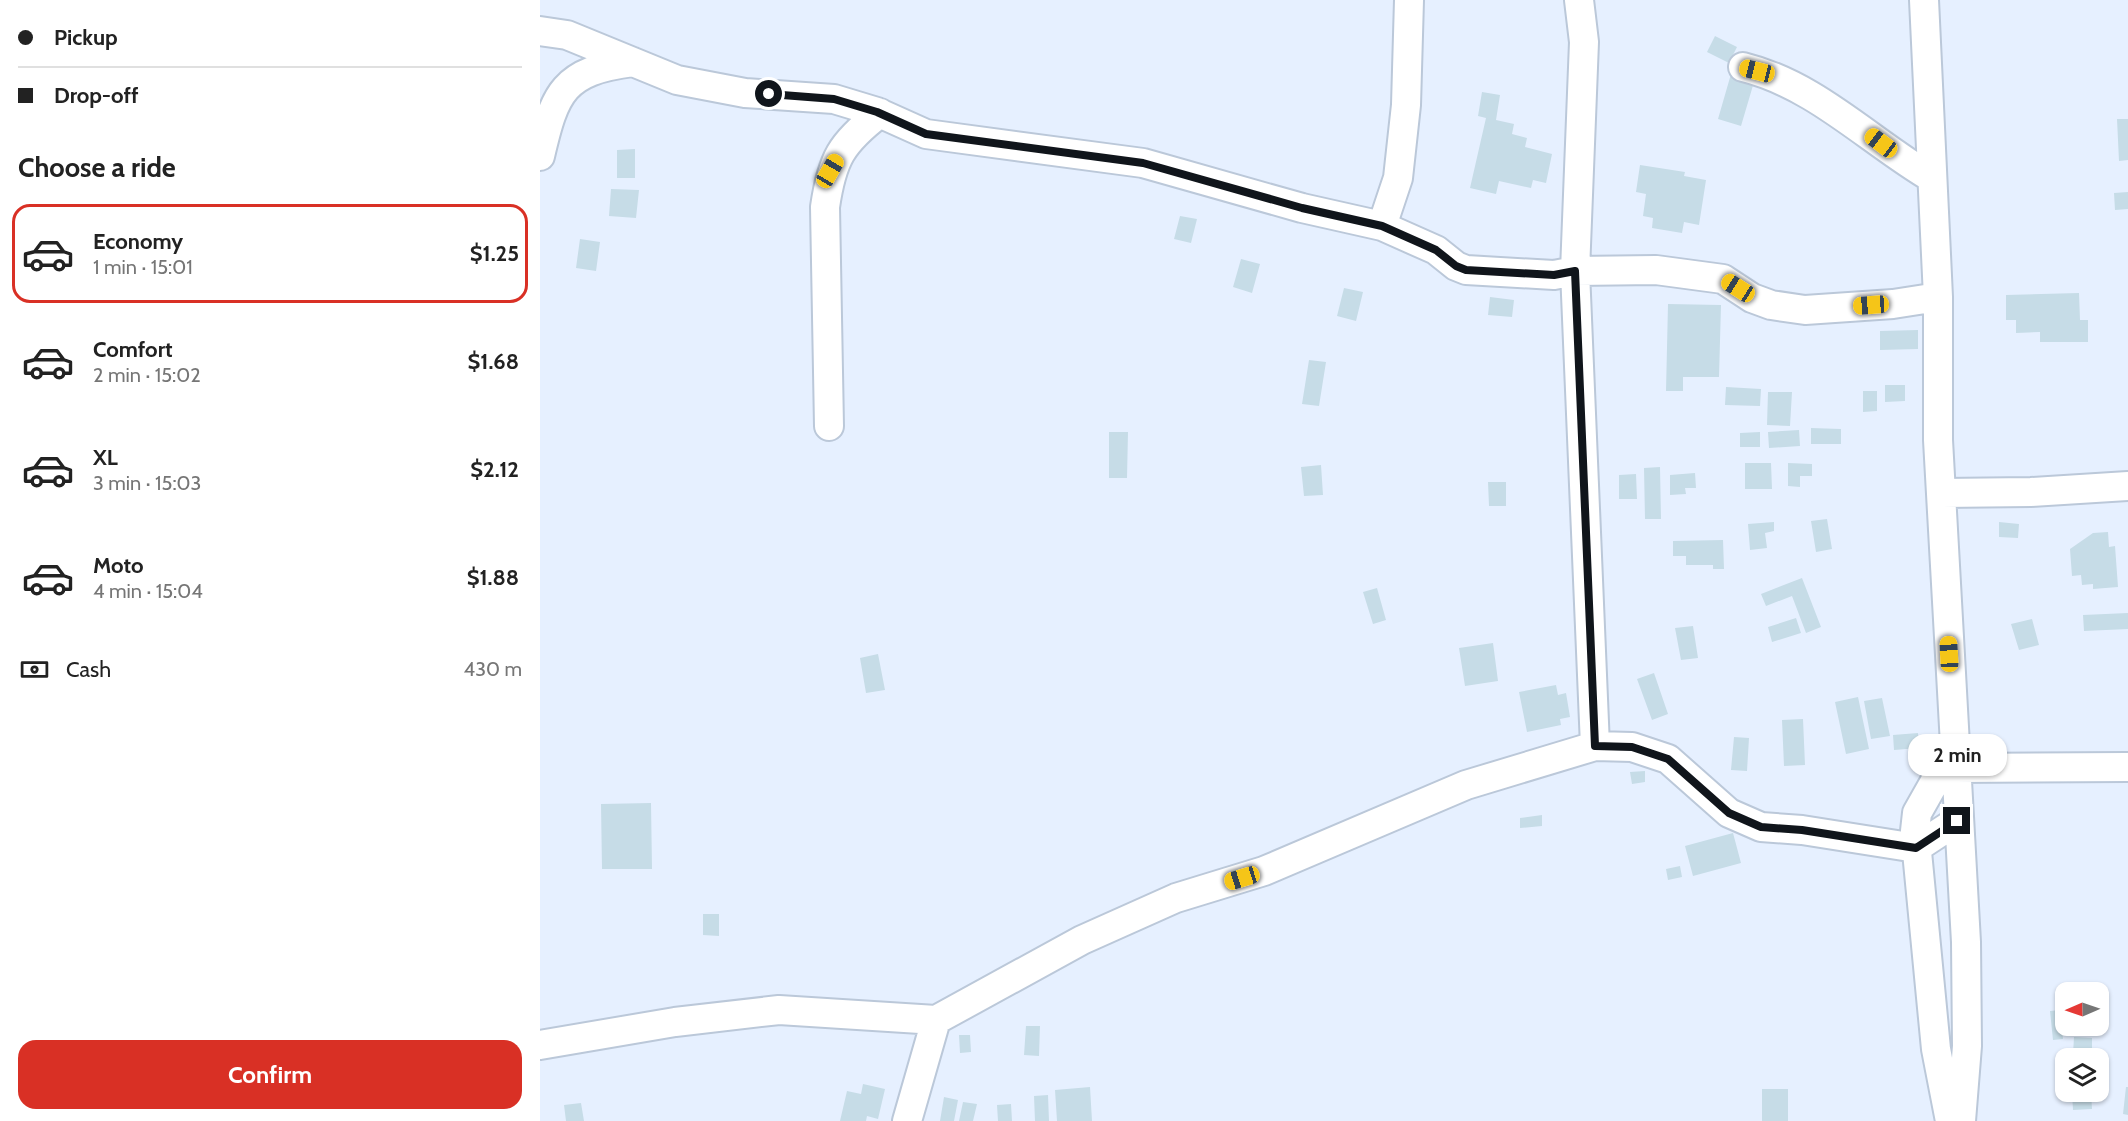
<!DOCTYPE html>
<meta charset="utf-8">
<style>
body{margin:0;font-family:Cabin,sans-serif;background:#f6f6f6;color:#222;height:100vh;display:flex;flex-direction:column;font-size:22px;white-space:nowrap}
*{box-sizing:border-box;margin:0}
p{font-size:20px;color:#767676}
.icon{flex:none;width:33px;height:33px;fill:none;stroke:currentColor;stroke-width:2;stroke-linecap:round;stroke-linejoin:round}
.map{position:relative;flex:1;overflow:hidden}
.panel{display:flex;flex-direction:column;background:#fff;width:540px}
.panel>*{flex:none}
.hud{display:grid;align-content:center;height:132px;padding:0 18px;background:#fff}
.needle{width:39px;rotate:268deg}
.tools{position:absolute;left:1515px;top:982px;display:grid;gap:12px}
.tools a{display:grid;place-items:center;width:54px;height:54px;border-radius:12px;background:#fff;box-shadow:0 2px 4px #0004;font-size:30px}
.end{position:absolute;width:27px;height:27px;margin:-14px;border:8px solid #10151b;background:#fff;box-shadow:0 0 0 3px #fff}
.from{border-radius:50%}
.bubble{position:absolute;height:42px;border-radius:18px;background:#fff;box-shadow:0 2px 4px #0004;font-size:20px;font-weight:700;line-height:42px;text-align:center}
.car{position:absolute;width:18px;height:36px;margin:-18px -9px;border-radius:8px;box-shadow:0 0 4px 2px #0007;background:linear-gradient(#f5c518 24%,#345 0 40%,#f5c518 0 76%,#345 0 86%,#f5c518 0)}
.hud b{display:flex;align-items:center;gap:21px;height:57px;font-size:22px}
.hud b+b{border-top:2px solid #e0e0e0}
.hud i{width:15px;height:15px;background:#222}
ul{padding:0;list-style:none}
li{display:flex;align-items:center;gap:18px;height:99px;margin:0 12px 9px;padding:0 6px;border:3px solid transparent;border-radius:18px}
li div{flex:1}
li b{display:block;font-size:22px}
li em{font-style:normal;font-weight:700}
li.on{border-color:#d93025}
li>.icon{width:54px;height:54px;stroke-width:1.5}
h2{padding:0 18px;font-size:27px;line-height:72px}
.pay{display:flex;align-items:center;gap:15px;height:66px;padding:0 18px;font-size:22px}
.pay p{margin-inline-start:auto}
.action{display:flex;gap:12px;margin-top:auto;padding:12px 18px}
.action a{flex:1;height:69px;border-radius:18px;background:#d93025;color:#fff;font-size:24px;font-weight:700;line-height:69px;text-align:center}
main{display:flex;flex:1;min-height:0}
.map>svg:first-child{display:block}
.building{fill:#c6dce7}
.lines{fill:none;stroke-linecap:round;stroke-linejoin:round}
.minor-casing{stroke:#bbc8d9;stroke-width:32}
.minor{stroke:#fff;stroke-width:28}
.route{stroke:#10151b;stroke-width:8}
</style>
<main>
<section class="panel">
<div class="hud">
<b><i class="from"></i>Pickup</b>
<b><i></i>Drop-off</b>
</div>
<h2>Choose a ride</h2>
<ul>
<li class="on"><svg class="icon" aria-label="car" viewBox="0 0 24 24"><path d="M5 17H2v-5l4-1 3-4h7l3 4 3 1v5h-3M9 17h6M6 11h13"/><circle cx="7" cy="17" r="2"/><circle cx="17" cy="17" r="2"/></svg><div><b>Economy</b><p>1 min · 15:01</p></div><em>$1.25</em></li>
<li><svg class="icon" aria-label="car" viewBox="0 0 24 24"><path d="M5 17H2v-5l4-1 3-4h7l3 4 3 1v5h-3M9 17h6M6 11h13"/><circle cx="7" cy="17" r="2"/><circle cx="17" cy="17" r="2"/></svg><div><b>Comfort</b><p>2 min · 15:02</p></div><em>$1.68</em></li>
<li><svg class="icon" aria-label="car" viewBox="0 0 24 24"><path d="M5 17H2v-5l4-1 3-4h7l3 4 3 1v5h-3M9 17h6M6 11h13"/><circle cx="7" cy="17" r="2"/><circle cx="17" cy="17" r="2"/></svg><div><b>XL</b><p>3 min · 15:03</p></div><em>$2.12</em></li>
<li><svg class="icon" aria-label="car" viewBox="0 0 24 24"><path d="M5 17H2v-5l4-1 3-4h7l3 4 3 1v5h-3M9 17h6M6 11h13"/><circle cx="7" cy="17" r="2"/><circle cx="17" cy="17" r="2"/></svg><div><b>Moto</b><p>4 min · 15:04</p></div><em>$1.88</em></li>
</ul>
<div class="pay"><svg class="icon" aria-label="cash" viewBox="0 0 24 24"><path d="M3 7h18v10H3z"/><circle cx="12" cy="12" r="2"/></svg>Cash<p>430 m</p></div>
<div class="action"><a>Confirm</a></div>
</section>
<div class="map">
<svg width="1588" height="1121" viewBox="0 0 1588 1121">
<rect width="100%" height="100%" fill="#e6f0ff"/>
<path class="building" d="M 1175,36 L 1197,47 L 1189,63 L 1167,52 Z
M 1191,74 L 1214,82 L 1201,126 L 1178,119 Z
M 942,92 L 960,95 L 956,120 L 974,124 L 972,134 L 987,138 L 985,147 L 1012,154 L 1006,183 L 993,180 L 991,188 L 959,181 L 956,194 L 930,188 L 946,118 L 938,116 Z
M 1577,119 L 1588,119 L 1588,160 L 1579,161 Z
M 95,149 L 95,178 L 77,178 L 77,150 Z
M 1100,165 L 1145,172 L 1144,176 L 1166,180 L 1159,225 L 1144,222 L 1142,233 L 1112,228 L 1113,218 L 1103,216 L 1106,194 L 1096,192 Z
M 71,189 L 99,190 L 96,218 L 69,216 Z
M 1588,192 L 1588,209 L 1575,210 L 1574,193 Z
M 640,216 L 657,219 L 651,243 L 634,239 Z
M 40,239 L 60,242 L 56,271 L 36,268 Z
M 701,259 L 720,264 L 712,293 L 693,287 Z
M 804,288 L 823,292 L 816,321 L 797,316 Z
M 1539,293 L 1540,320 L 1548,320 L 1548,342 L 1500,342 L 1500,332 L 1476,333 L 1476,320 L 1466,320 L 1466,295 Z
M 950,297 L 974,300 L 972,317 L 948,315 Z
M 1128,304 L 1181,305 L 1179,377 L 1143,377 L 1143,391 L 1126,391 Z
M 1378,330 L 1378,349 L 1340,350 L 1340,331 Z
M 769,360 L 786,362 L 779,406 L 762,404 Z
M 1345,385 L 1365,385 L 1365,401 L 1345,402 Z
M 1186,387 L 1221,389 L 1220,406 L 1185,405 Z
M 1323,391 L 1337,391 L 1337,411 L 1323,412 Z
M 1228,392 L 1252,392 L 1250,426 L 1227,425 Z
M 1271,428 L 1301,429 L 1301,444 L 1271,444 Z
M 1259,430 L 1260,446 L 1229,448 L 1228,432 Z
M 569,432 L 588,432 L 587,478 L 569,478 Z
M 1220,432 L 1220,447 L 1200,447 L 1200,433 Z
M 1205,463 L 1231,463 L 1232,489 L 1205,489 Z
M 1248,463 L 1272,464 L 1272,476 L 1260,476 L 1260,487 L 1248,486 Z
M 781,465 L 783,495 L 764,496 L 761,467 Z
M 1120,467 L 1121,519 L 1105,519 L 1104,468 Z
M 1155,473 L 1156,488 L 1145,488 L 1146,494 L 1130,495 L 1130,475 Z
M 1096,474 L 1097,499 L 1079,499 L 1079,475 Z
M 948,482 L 966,482 L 966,506 L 949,506 Z
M 1287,519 L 1292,549 L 1276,552 L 1271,521 Z
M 1234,522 L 1234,531 L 1225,533 L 1227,548 L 1210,550 L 1208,524 Z
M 1459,522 L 1479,524 L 1478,538 L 1459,537 Z
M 1568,532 L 1569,547 L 1575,546 L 1578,587 L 1553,589 L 1553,584 L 1542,585 L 1541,575 L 1532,576 L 1530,549 L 1553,533 Z
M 1183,540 L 1184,569 L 1173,569 L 1173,565 L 1146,565 L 1146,556 L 1133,556 L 1133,541 Z
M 1262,578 L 1281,627 L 1266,633 L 1252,596 L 1226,606 L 1221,594 Z
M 837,588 L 846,620 L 833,624 L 823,592 Z
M 1588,613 L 1588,629 L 1544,631 L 1543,615 Z
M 1256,618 L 1261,633 L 1232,642 L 1228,627 Z
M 1492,619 L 1499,645 L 1479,650 L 1471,624 Z
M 1153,626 L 1158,658 L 1141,660 L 1135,628 Z
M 953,643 L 958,681 L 925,686 L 919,648 Z
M 338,654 L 345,690 L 326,693 L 320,658 Z
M 1114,673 L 1128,714 L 1112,720 L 1097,679 Z
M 1016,685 L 1018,695 L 1026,693 L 1030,717 L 1020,719 L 1021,725 L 987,732 L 979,692 Z
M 1318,697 L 1329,749 L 1306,754 L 1295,702 Z
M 1342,698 L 1350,736 L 1331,739 L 1324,701 Z
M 1263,719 L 1265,765 L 1244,766 L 1242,720 Z
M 1378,733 L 1379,748 L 1354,750 L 1353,735 Z
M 1194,737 L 1209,738 L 1207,771 L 1191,770 Z
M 1105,771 L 1105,782 L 1092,784 L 1090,772 Z
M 111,803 L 112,869 L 62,869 L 61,804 Z
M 1002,815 L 1002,826 L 980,828 L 980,818 Z
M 1193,833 L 1201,863 L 1153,876 L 1145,846 Z
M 1140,866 L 1142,877 L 1128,880 L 1126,869 Z
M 163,914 L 179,914 L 179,936 L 163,935 Z
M 1520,1010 L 1523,1039 L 1513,1040 L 1510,1011 Z
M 486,1026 L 500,1026 L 499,1056 L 484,1055 Z
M 1535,1026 L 1557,1026 L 1557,1033 L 1535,1033 Z
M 419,1035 L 430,1035 L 431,1052 L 420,1053 Z
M 1534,1037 L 1552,1038 L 1552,1055 L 1533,1054 Z
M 323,1084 L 345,1089 L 338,1119 L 327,1116 L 326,1121 L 300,1121 L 307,1091 L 321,1094 Z
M 550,1087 L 552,1121 L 517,1121 L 515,1090 Z
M 1586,1087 L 1588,1087 L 1588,1115 L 1583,1114 Z
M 1222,1089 L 1248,1089 L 1248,1121 L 1222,1121 Z
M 1532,1092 L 1551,1092 L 1552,1109 L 1533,1110 Z
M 508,1095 L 509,1121 L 495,1121 L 494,1096 Z
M 404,1097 L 418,1100 L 414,1121 L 400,1121 Z
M 423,1102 L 437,1104 L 433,1121 L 419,1121 Z
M 41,1103 L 44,1121 L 26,1121 L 24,1105 Z
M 471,1104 L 472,1121 L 458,1121 L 457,1105 Z"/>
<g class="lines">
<g class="minor-casing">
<path id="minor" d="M 1039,0 L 1044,42 L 1035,271 L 1055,746
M 1384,0 L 1398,297 L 1398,440 L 1426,942 L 1427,1046 L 1421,1121
M 0,31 L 27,35 L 137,80 L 205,93 L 294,99 L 337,112 L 386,134 L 603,163 L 762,208 L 842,226 L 896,250 L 916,266 L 926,270 L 1014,275 L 1035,271 L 1116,270 L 1183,279 L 1212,298 L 1231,305 L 1265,310 L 1353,304 L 1398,297
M 1203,67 C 1276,85 1329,141 1392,178
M 0,156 C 15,92 23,71 93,62
M 842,226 L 858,178 L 866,105 L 869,0
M 289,426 L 285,207 C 292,159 301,143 340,113
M 1402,493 L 1491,492 L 1588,486
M 0,1045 L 135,1022 L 239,1010 L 396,1020 L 542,940 L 636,898 L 724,871 L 926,785 L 1055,746 L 1092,747 L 1128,759 L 1189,813 L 1221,827 L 1262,830 L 1376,848 L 1417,821
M 367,1121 L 396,1020
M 1410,1121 L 1396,1049 L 1375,831 L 1377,813 L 1394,783 L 1414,768 L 1588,767"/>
</g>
<use href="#minor" class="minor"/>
</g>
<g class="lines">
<path class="route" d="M 229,94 L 294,99 L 337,112 L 386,134 L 603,163 L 762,208 L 842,226 L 896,250 L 916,266 L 926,270 L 1014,275 L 1035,271 L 1055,746 L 1092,747 L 1128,759 L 1189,813 L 1221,827 L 1262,830 L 1376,848 L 1417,821"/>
</g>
</svg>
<div class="tools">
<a><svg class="needle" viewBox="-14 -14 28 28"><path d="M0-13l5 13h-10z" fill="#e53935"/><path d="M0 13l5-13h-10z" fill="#767676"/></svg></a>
<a><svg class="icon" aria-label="layers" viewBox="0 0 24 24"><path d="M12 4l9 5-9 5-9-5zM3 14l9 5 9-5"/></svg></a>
</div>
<i class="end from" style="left:229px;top:94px"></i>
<i class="end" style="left:1417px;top:821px"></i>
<div class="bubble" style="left:1368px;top:734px;width:99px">2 min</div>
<i class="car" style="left:1217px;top:71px;rotate:284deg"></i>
<i class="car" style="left:1341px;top:143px;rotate:307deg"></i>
<i class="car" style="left:290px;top:171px;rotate:30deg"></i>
<i class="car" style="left:1198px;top:288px;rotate:302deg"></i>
<i class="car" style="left:1331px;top:305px;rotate:266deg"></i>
<i class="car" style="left:1409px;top:654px;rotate:357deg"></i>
<i class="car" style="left:702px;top:878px;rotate:253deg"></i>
</div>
</main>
